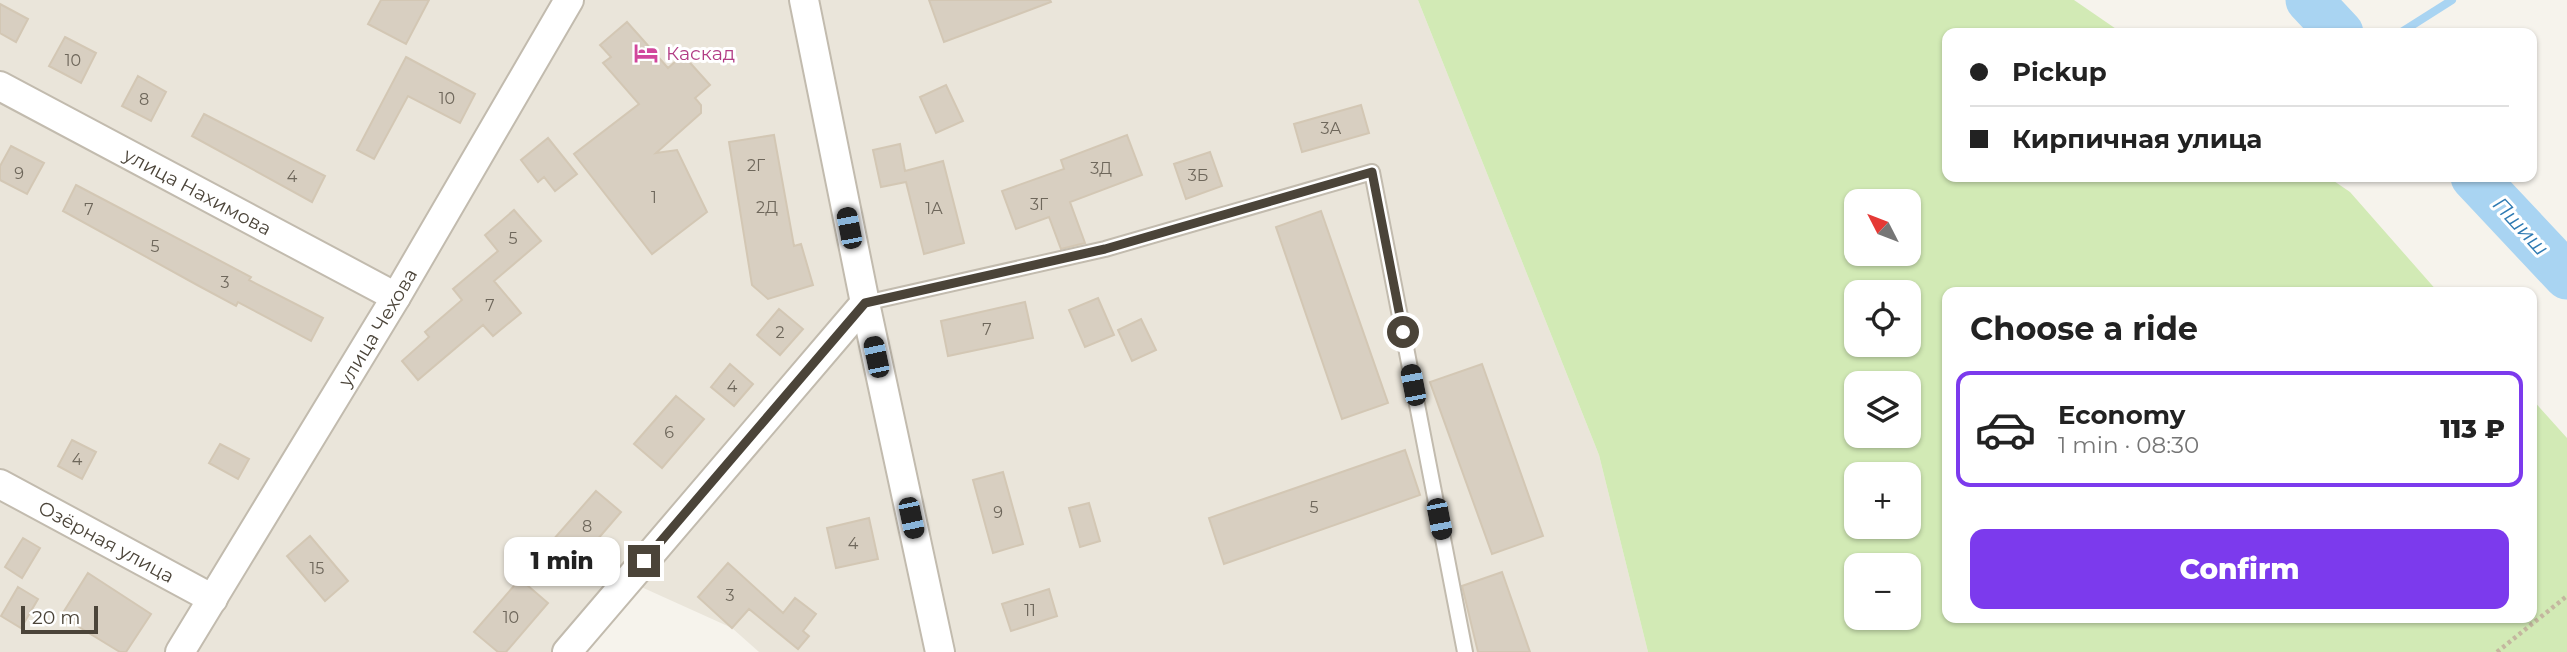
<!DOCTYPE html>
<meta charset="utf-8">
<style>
body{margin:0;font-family:Montserrat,sans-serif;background:#f6f6f6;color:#222;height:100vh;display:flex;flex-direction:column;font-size:26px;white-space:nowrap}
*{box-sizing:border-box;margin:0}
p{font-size:23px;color:#767676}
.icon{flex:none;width:38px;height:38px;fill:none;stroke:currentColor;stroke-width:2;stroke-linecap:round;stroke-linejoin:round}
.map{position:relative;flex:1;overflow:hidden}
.side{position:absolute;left:1942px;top:287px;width:595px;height:336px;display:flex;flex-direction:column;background:#fff;border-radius:14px;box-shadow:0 2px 5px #0004}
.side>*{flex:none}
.guide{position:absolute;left:1942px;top:28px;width:595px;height:154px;border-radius:14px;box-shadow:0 2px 5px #0004;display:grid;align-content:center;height:154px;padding:0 28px;background:#fff}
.needle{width:46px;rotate:312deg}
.controls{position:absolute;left:1844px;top:189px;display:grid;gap:14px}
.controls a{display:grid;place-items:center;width:77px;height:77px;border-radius:14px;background:#fff;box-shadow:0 2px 5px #0004;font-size:35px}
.scale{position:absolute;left:21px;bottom:18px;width:77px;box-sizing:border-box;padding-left:7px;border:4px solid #4b4439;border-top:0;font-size:19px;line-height:24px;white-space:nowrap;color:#4b4439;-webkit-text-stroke:5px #fff;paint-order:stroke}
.end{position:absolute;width:32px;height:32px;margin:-16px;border:9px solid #4b4439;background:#fff;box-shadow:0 0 0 4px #fff}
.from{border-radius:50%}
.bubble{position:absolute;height:49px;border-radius:14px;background:#fff;box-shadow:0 2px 5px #0004;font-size:23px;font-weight:800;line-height:49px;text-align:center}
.car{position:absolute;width:21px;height:42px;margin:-21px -10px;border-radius:9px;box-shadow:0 0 5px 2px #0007;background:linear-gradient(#222 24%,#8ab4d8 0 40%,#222 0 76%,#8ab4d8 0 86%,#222 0)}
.guide b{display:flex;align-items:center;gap:24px;height:66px;font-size:26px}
.guide b+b{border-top:2px solid #e0e0e0}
.guide i{width:18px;height:18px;background:#222}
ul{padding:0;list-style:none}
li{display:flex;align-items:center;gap:21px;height:116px;margin:0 14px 10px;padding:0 14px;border:4px solid #e0e0e0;border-radius:14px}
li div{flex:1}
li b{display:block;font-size:26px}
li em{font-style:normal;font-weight:800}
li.selected{border-color:#7c3aed}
li>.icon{width:63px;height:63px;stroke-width:1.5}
h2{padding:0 28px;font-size:32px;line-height:84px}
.cta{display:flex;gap:14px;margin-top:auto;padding:14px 28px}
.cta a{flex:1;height:80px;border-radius:14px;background:#7c3aed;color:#fff;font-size:28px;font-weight:800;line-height:80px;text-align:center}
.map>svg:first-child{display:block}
.residential{fill:#eae5da}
.green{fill:#d2eab5;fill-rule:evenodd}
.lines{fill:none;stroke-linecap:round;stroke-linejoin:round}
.stream{stroke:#a9d4f2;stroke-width:8}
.river{stroke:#a9d4f2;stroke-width:47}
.building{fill:#d8cfc1;stroke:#d3c7b4;stroke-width:2}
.lane-casing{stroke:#c2bbae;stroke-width:18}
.street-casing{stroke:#c2bbae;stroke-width:32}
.path{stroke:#c4b79f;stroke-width:4.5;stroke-dasharray:3.5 3.5;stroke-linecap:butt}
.lane{stroke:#fff;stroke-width:14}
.street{stroke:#fff;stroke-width:28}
.route{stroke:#4b4439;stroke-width:9}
.labels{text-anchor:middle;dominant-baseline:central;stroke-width:6;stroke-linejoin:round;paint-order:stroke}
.number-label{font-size:16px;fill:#6e675b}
.hotel-label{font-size:19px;fill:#b23c85;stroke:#fff;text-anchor:start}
.street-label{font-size:19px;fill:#4b4439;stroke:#fff}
.water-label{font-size:21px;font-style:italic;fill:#2e7ab2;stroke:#fff}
</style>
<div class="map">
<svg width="2567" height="652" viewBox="0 0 2567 652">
<rect width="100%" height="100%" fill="#f6f3ec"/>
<path class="residential" d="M 0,0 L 1418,0 L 1599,455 L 1648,652 L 759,652 L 732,628 L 628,581 L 567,652 L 0,652 Z"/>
<path class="green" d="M 1418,0 L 2074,0 L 2122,33 L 1948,33 L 1948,177 L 2328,177 L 2350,192 L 2438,292 L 1948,292 L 1948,618 L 2532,618 L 2532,399 L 2567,438 L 2567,652 L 1648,652 L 1599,455 ZM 1857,201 L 1909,201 L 1909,254 L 1857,254 ZM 1857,292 L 1909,292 L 1909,345 L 1857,345 ZM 1857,383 L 1909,383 L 1909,436 L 1857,436 ZM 1857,474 L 1909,474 L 1909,527 L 1857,527 ZM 1857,565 L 1909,565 L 1909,618 L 1857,618 Z"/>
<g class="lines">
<path class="stream" d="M 2400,33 L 2452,0"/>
<path class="river" d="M 2309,0 L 2340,33
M 2474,177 L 2567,276"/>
</g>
<path class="building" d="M 381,0 L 429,0 L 406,44 L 368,24 Z
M 929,0 L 1050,0 L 1051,2 L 944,42 Z
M 0,4 L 28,19 L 16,42 L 0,33 Z
M 627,22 L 668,68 L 683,55 L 710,85 L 695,98 L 701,105 L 701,113 L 656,153 L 677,150 L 707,212 L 652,254 L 574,154 L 639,104 L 603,63 L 611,57 L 600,45 Z
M 65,37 L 96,53 L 81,83 L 49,66 Z
M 406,57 L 475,94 L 460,123 L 408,96 L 374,159 L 357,150 Z
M 138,76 L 166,92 L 151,121 L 122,106 Z
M 946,85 L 963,121 L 936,133 L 920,97 Z
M 1361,105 L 1369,133 L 1302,152 L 1294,124 Z
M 204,114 L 325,176 L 312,202 L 192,136 Z
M 774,135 L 794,246 L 801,244 L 813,285 L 768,299 L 752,285 L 729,142 Z
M 1127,135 L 1142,175 L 1070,202 L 1085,243 L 1061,249 L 1049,217 L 1016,229 L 1002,191 L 1064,169 L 1061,160 Z
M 548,138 L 577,174 L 555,191 L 544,177 L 538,182 L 521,160 Z
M 900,144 L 905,171 L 943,161 L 964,243 L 924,254 L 906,182 L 881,187 L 873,150 Z
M 11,146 L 44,163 L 27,194 L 0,180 L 0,166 Z
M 1210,152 L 1222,186 L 1186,199 L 1174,164 Z
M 76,185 L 251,277 L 249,280 L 323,318 L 311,341 L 238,302 L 236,306 L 199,286 L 63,211 Z
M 514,210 L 541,241 L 494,281 L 521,313 L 493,336 L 483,325 L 418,380 L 402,361 L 429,337 L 425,332 L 462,300 L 453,289 L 498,251 L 485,235 Z
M 1321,211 L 1388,403 L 1342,419 L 1276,227 Z
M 1098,298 L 1114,335 L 1085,347 L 1069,310 Z
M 1025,302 L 1033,338 L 948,356 L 941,321 Z
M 779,309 L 803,329 L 780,355 L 757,335 Z
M 1141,319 L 1156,350 L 1132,361 L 1118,330 Z
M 730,364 L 753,384 L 734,406 L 711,387 Z
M 1482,364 L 1543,536 L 1492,554 L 1430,382 Z
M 676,396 L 704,419 L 662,468 L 634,444 Z
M 72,440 L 96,452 L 82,479 L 58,466 Z
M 220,444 L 249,459 L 238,479 L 209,463 Z
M 1405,450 L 1420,495 L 1224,564 L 1209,518 Z
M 1003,472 L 1023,544 L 993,553 L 973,480 Z
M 596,491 L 621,512 L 578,562 L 553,540 Z
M 1089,503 L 1100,541 L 1080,547 L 1069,508 Z
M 869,518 L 878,559 L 836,568 L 827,528 Z
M 310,536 L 348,581 L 325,601 L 287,556 Z
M 23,538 L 40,548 L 22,578 L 5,567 Z
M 728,563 L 783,613 L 795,598 L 816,614 L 803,631 L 809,636 L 798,649 L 749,609 L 732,628 L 698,597 Z
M 1502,572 L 1530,652 L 1478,652 L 1462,586 Z
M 88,573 L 151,614 L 126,652 L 120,652 L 61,616 Z
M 520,579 L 548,603 L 506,652 L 498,652 L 474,632 Z
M 18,587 L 38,599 L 21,628 L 1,616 Z
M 1049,589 L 1057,616 L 1011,631 L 1002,604 Z"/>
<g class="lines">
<g class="lane-casing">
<path id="lane" d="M 865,303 L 1105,249 L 1372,172 L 1465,652"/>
</g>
<g class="street-casing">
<g id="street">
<path d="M 804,0 L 865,303 L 940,652"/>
<path id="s1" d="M 0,86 L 396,297"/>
<path id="s2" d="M 0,484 L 213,599"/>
<path id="s3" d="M 180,652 L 396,297 L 569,0"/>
<path d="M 567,652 L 865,303"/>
</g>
</g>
<path class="path" d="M 2497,652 L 2567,596"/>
<use href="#lane" class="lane"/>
<use href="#street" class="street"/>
</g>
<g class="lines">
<path class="route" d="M 644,561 L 865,303 L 1105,249 L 1372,172 L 1403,332"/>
</g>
<defs>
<g id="hotel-bare" transform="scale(1.89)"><path d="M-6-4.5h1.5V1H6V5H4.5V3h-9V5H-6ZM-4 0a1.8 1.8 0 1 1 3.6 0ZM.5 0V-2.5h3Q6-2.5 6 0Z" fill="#d1479c" stroke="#fff" stroke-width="2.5" paint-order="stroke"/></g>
</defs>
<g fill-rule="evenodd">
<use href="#hotel-bare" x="646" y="53"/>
</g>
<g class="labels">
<g class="number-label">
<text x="73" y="60">10</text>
<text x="447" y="98">10</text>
<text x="144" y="99">8</text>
<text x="1331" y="128">3А</text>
<text x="756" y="165">2Г</text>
<text x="1101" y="168">3Д</text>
<text x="19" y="173">9</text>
<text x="1198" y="175">3Б</text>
<text x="292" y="176">4</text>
<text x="654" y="197">1</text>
<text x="1039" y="204">3Г</text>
<text x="767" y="207">2Д</text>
<text x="934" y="208">1А</text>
<text x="89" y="209">7</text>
<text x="513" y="238">5</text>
<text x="155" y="246">5</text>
<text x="225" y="282">3</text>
<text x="490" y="305">7</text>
<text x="987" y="329">7</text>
<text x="780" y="332">2</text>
<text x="732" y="386">4</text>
<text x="669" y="432">6</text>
<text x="77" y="459">4</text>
<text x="1314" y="507">5</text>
<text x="998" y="512">9</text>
<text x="587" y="526">8</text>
<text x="853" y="543">4</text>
<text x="317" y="568">15</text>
<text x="730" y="595">3</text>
<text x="1030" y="610">11</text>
<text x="511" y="617">10</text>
</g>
<g class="hotel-label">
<text x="666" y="53">Каскад</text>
</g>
<g class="street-label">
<text stroke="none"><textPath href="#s1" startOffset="224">улица Нахимова</textPath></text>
<text stroke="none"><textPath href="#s3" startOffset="380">улица Чехова</textPath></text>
<text stroke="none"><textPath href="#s2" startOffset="121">Озёрная улица</textPath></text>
</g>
<g class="water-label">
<text transform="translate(2521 226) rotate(47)">Пшиш</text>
</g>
</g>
</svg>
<div class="controls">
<a><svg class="needle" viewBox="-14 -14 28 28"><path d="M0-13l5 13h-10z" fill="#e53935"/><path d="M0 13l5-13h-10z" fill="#767676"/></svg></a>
<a><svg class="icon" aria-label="locate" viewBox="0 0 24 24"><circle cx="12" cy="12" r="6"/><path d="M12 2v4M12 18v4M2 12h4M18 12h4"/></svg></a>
<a><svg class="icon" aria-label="layers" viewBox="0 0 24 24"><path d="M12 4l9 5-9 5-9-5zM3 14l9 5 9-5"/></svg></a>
<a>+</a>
<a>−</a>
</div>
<div class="scale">20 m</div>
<i class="end from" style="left:1403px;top:332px"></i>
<i class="end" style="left:644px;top:561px"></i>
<div class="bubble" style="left:504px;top:537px;width:116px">1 min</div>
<i class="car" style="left:849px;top:228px;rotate:349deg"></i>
<i class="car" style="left:876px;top:357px;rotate:348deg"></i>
<i class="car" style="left:1413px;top:385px;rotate:349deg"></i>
<i class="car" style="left:911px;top:518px;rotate:168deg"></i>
<i class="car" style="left:1439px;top:519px;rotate:169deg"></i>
<div class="guide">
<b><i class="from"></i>Pickup</b>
<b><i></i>Кирпичная улица</b>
</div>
<section class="side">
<h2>Choose a ride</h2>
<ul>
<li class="selected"><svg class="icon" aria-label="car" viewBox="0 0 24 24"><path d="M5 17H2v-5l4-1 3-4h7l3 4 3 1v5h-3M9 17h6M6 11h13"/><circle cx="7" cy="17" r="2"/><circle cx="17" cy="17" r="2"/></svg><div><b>Economy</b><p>1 min · 08:30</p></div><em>113 ₽</em></li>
</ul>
<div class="cta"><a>Confirm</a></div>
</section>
</div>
